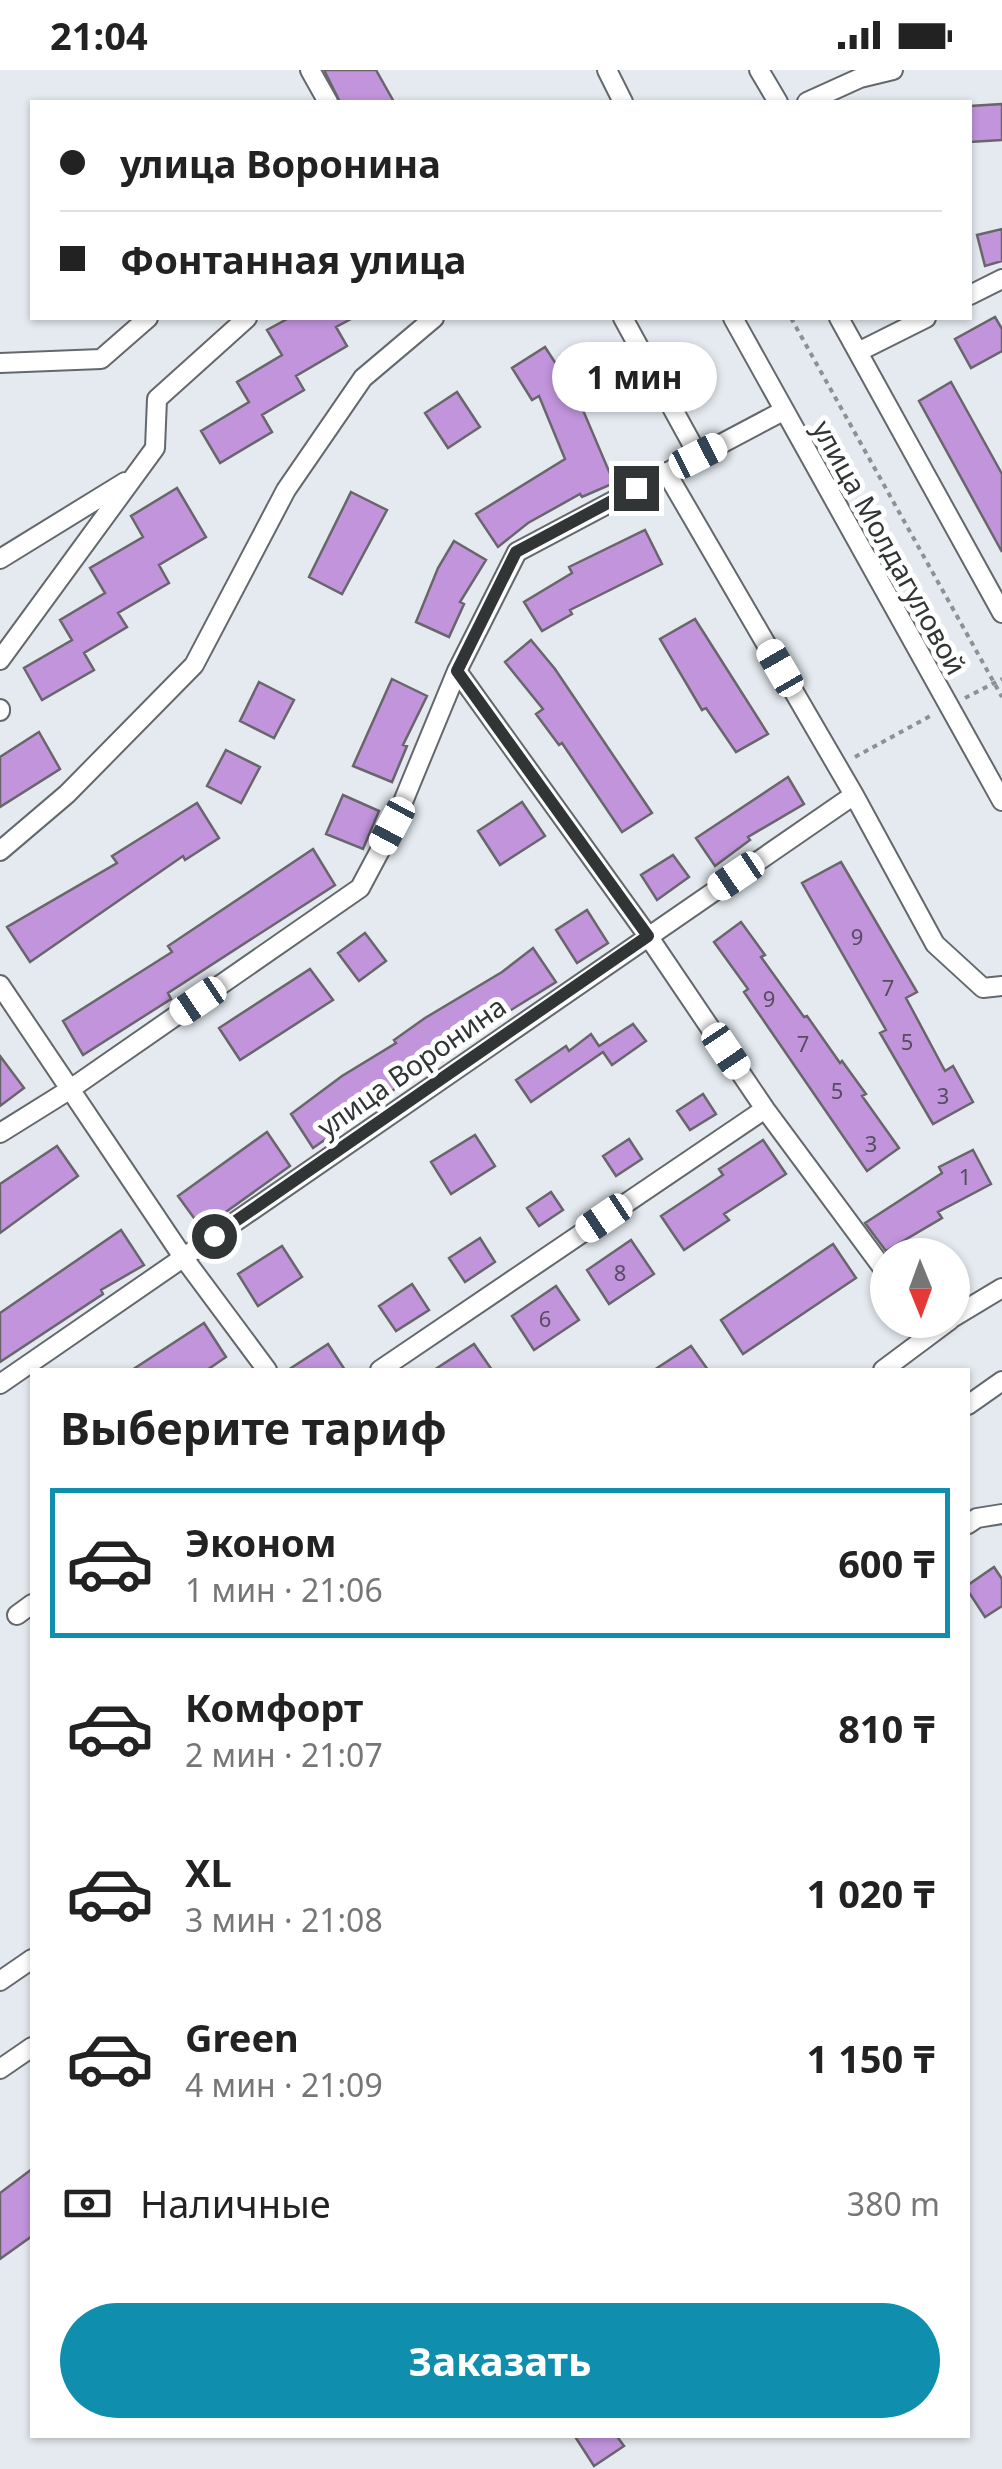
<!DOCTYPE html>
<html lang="ru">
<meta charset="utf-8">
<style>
body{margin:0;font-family:"Noto Sans",sans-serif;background:#f6f6f6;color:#222;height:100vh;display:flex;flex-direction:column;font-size:38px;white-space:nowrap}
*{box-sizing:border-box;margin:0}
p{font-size:32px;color:#767676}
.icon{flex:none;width:55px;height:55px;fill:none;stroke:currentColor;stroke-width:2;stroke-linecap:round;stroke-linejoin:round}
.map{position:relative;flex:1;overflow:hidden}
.panel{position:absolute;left:30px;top:1298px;width:940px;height:1070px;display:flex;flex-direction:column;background:#fff;border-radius:0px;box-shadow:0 2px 8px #0004}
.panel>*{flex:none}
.hud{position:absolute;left:30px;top:30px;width:942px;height:220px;border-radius:0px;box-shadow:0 2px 8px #0004;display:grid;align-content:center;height:220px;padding:0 30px;background:#fff}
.needle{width:65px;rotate:179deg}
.buttons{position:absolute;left:870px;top:1168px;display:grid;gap:20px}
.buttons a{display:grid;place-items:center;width:100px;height:100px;border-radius:50%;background:#fff;box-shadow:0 2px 8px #0004;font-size:50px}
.end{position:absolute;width:45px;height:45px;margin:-22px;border:12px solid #323536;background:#fff;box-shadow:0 0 0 5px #fff}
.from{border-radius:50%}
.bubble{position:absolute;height:70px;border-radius:35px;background:#fff;box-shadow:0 2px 8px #0004;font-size:32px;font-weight:700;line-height:70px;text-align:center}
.car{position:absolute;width:30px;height:60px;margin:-30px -15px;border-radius:12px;box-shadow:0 0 8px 2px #0007;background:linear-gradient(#fff 24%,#345 0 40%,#fff 0 76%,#345 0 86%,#fff 0)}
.hud b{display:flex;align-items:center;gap:35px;height:95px;font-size:38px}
.hud b+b{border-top:2px solid #e0e0e0}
.hud i{width:25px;height:25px;background:#222}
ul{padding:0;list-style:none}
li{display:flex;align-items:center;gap:30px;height:150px;margin:0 20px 15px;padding:0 10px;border:5px solid transparent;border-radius:0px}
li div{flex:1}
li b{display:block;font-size:38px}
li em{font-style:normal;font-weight:700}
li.on{border-color:#0f8eae}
li>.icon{width:90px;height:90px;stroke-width:1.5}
h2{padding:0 30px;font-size:45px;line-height:120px}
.pay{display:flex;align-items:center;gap:25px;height:110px;padding:0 30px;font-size:38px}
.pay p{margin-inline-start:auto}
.action{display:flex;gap:20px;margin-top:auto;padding:20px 30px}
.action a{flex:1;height:115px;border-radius:60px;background:#0f8eae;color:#fff;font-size:40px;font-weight:700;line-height:115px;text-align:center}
.status{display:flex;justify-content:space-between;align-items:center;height:70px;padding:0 50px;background:#fff;direction:ltr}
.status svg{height:28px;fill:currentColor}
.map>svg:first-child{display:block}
.building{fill:#c194dc;stroke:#69666b;stroke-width:2.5}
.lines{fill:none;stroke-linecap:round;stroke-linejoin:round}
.minor-casing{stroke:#63686c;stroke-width:22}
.path{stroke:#8d9194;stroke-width:4;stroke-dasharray:5 5;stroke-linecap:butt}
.minor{stroke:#fff;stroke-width:18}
.route{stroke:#323536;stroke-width:12}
.labels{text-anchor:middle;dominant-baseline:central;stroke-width:10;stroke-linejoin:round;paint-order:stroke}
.number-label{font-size:22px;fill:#564d60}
.street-label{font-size:28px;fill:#323536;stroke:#fff}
</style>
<div class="status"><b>21:04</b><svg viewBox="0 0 49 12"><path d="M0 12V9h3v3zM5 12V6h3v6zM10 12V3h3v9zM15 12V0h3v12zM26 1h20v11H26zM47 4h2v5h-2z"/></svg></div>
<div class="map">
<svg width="1002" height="2399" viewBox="0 0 1002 2399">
<rect width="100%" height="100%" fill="#e4eaef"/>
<path class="building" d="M 324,0 L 376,0 L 394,32 L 340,32 Z
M 1002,34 L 1002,70 L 970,72 L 970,36 Z
M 1002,159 L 1002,191 L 985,196 L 977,165 Z
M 995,247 L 1002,259 L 1002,281 L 971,298 L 955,269 Z
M 289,248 L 353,248 L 336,257 L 347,276 L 296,306 L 304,320 L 262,345 L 272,362 L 220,393 L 201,361 L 249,332 L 237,312 L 282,285 L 267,260 Z
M 545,277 L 577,326 L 614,413 L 582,427 L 580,424 L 528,453 L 498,477 L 476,444 L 565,389 L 539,326 L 532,330 L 512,298 Z
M 951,312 L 1002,404 L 1002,482 L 919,331 Z
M 457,322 L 480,357 L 448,378 L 425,343 Z
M 177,418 L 206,467 L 159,495 L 169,513 L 118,543 L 127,557 L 84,583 L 94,600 L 42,630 L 24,598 L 72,570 L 60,550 L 105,523 L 90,498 L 143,467 L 131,446 Z
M 351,422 L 387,440 L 342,524 L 309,507 Z
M 645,460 L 662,494 L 570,540 L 572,544 L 542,561 L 524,532 L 572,503 L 569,497 Z
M 454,471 L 486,490 L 460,532 L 464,534 L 449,567 L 416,552 L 438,498 Z
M 695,549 L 768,664 L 736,682 L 706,638 L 702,640 L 660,569 Z
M 531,570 L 555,599 L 652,743 L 622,762 L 562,673 L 559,675 L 536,644 L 543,639 L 505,592 Z
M 392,609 L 427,626 L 403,675 L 407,676 L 392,712 L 353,696 Z
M 259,612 L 294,630 L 274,668 L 240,651 Z
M 39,662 L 60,699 L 0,737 L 0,687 Z
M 226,680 L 260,697 L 241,733 L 207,716 Z
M 788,707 L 804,734 L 748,767 L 750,770 L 715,796 L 696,768 Z
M 343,725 L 379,741 L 363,779 L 326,764 Z
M 522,732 L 545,766 L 500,795 L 478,761 Z
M 197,733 L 219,768 L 185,790 L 183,786 L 30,892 L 7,857 L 117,793 L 112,786 Z
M 313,779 L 335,815 L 168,923 L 171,929 L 83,985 L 63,951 L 172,882 L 168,876 Z
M 673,785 L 689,807 L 657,830 L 641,805 Z
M 841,792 L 917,922 L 906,928 L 945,1001 L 953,996 L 973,1032 L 933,1054 L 880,963 L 886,960 L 802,813 Z
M 587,840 L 608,873 L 577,893 L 556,860 Z
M 741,852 L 765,885 L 761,887 L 804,947 L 807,946 L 840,993 L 842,991 L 866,1024 L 862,1026 L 899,1078 L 867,1101 L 744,922 L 748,919 L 714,872 Z
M 365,863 L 386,891 L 359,911 L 338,883 Z
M 533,878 L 556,912 L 466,968 L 392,1021 L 344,1051 L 346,1055 L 313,1078 L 291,1044 L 342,1006 L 396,973 L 394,970 L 425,948 L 502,902 Z
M 310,899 L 333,930 L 240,990 L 219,958 Z
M 633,954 L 646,971 L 612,995 L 603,982 L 531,1032 L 516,1010 L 566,976 L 569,981 L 591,964 L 599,976 Z
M 0,986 L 24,1018 L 0,1036 Z
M 703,1024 L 716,1044 L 690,1060 L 677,1041 Z
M 267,1062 L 290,1096 L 202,1159 L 178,1126 Z
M 475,1065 L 495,1096 L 451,1124 L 431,1092 Z
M 629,1069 L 642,1089 L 616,1106 L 603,1086 Z
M 763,1070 L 786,1104 L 724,1144 L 729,1150 L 684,1180 L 661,1146 L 723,1105 L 719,1099 Z
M 57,1076 L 78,1106 L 0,1163 L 0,1114 Z
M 973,1080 L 991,1114 L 938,1142 L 942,1148 L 886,1181 L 865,1153 L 942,1103 L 939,1097 Z
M 551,1122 L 563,1140 L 539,1156 L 527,1138 Z
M 121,1160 L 144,1195 L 101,1220 L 103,1224 L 0,1292 L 0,1243 Z
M 480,1168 L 495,1192 L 465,1212 L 449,1188 Z
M 631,1170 L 654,1204 L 609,1234 L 587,1200 Z
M 833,1174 L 856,1208 L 743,1284 L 721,1250 Z
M 282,1176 L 302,1207 L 258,1236 L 238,1204 Z
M 412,1214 L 429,1240 L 396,1261 L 379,1236 Z
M 556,1216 L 579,1250 L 534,1280 L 512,1246 Z
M 204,1253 L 226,1287 L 207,1300 L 132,1300 Z
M 328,1274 L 345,1300 L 288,1300 Z
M 474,1274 L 492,1300 L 434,1300 Z
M 691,1276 L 708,1300 L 654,1300 Z
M 994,1497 L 1002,1509 L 1002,1536 L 985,1547 L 968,1521 L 968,1515 Z
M 32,2099 L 32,2166 L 0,2189 L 0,2123 Z
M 574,2365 L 616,2365 L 624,2376 L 594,2396 Z"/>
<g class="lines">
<g class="minor-casing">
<path id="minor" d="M 310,0 L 328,32
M 607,0 L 623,32
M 759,0 L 778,32
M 807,32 L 860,8 L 893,0
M 970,225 L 1002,209
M 623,248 L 698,385
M 733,248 L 1002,731
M 839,248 L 1002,543
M 858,282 L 926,248
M 0,293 L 101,289 L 148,248
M 666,402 L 854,725 L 935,874 L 983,918 L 1002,916
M 0,489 L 125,412
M 0,590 L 155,378 L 157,329 L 247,248
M 457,601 L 648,866 L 765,1039 L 888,1205
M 0,639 L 0,641
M 0,781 L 67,724 L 194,595 L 286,420 L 363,308 L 434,248
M 0,915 L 183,1187 L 267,1300
M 0,1063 L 69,1020 L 360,818 L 393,756 L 457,601 L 517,482 L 783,341
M 952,1248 L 1002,1218
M 380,1300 L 765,1039
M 883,1300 L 950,1250
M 0,1314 L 854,725
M 968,1335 L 1002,1311
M 968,1454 L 977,1448 L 1002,1444
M 17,1545 L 32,1534
M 0,1911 L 32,1889
M 0,1999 L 32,1977"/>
</g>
<path class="path" d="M 791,248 L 1002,627
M 965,628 L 1002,609
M 855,687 L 934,644"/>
<use href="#minor" class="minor"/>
</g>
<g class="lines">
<path class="route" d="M 214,1166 L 648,866 L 457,601 L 516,482 L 636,418"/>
</g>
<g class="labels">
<g class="number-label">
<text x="857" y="866">9</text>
<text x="888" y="917">7</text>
<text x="769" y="928">9</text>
<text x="907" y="971">5</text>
<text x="803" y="973">7</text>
<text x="837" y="1020">5</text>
<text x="943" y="1025">3</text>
<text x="871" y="1073">3</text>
<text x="965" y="1106">1</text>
<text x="620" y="1202">8</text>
<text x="545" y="1248">6</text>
</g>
<g class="street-label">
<text transform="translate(890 477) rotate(61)">улица Молдагуловой</text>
<text transform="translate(411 996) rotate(-35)">улица Воронина</text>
</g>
</g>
</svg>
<div class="buttons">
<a><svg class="needle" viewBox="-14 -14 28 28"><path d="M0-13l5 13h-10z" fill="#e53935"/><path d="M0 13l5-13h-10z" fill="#767676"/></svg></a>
</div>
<i class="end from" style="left:214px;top:1166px"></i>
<i class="end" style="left:636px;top:418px"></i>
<div class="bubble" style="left:552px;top:272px;width:165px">1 мин</div>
<i class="car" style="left:698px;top:386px;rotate:63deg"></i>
<i class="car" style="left:780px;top:598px;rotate:330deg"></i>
<i class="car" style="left:392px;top:756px;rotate:208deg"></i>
<i class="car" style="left:736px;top:806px;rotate:236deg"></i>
<i class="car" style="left:198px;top:931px;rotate:236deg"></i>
<i class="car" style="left:726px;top:981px;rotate:146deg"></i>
<i class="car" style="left:604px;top:1148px;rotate:236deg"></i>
<div class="hud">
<b><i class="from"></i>улица Воронина</b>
<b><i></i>Фонтанная улица</b>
</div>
<section class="panel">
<h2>Выберите тариф</h2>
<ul>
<li class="on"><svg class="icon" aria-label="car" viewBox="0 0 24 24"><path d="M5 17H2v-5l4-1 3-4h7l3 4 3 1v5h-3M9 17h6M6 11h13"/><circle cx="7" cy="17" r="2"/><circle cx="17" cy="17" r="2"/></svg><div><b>Эконом</b><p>1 мин · 21:06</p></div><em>600 ₸</em></li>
<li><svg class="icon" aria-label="car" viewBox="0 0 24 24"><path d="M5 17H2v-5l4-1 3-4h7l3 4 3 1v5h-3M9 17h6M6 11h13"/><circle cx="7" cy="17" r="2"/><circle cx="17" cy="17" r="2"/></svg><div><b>Комфорт</b><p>2 мин · 21:07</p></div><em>810 ₸</em></li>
<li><svg class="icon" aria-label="car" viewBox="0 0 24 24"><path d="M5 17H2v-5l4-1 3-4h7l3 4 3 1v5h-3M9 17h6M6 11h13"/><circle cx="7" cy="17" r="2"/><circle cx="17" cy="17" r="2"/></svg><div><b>XL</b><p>3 мин · 21:08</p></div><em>1 020 ₸</em></li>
<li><svg class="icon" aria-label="car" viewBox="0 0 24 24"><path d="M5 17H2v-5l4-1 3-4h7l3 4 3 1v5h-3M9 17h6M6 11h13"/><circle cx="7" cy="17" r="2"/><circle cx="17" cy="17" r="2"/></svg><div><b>Green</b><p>4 мин · 21:09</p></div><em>1 150 ₸</em></li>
</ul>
<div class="pay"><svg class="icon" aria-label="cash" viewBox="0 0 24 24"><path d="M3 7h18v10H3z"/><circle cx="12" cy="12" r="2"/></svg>Наличные<p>380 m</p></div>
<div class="action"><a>Заказать</a></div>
</section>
</div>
